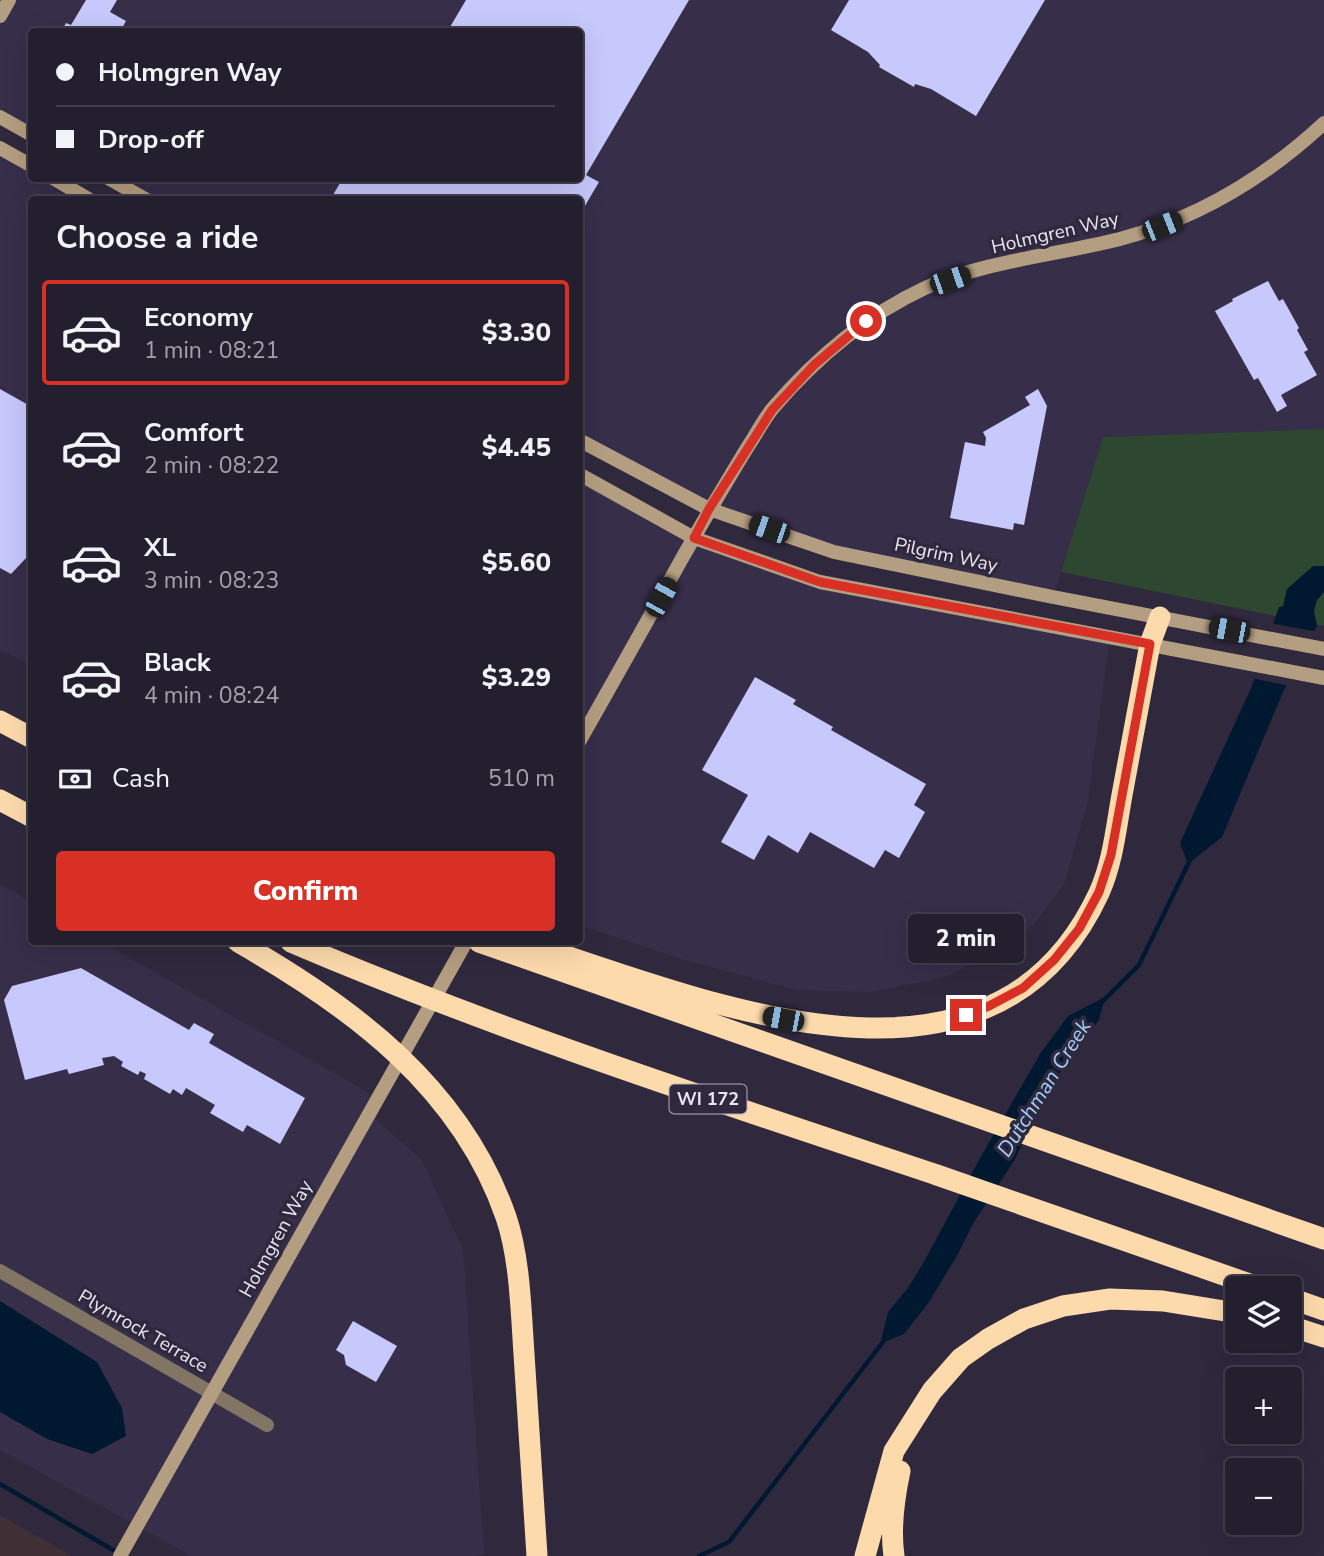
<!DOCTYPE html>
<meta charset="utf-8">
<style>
body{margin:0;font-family:"Nunito Sans",sans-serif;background:#2c2736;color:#f1f3f6;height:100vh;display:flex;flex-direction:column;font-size:26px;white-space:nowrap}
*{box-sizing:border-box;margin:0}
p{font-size:23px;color:#a3a2aa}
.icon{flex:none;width:38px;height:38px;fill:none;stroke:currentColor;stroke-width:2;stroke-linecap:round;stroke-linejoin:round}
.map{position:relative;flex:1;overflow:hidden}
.side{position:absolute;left:28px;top:196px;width:555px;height:749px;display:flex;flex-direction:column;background:#241f2e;border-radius:7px;box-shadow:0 7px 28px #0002,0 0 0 2px #413d4a}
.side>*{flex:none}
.banner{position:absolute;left:28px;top:28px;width:555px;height:154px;border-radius:7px;box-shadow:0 7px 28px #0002,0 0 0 2px #413d4a;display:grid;align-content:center;height:154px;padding:0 28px;background:#241f2e}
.controls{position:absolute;left:1225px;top:1276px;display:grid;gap:14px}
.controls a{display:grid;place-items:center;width:77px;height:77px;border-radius:7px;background:#241f2e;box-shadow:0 7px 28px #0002,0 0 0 2px #413d4a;font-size:35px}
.end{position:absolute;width:32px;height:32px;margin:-16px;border:9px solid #d93025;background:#fff;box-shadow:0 0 0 4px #fff}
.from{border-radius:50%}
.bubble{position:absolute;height:49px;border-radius:7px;background:#241f2e;box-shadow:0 7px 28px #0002,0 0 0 2px #413d4a;font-size:23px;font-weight:800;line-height:49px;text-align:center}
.car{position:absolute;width:21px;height:42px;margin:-21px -10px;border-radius:9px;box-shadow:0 0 5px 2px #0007;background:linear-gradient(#222 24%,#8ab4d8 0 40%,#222 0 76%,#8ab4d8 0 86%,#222 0)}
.banner b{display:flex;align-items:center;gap:24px;height:66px;font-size:26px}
.banner b+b{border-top:2px solid #413d4a}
.banner i{width:18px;height:18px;background:#f1f3f6}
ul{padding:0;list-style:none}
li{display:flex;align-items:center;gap:21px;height:105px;margin:0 14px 10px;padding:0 14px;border:4px solid transparent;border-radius:7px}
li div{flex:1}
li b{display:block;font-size:26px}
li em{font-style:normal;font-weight:800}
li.current{border-color:#d93025}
li>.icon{width:63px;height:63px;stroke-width:1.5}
h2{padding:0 28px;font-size:32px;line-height:84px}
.pay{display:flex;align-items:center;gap:18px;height:77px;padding:0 28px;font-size:26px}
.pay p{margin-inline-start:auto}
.button{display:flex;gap:14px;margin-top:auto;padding:14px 28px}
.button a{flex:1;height:80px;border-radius:7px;background:#d93025;color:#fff;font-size:28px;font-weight:800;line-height:80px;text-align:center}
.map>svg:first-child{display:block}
.built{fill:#372e4a}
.industrial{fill:#412f36}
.green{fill:#2e4730}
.water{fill:#001930}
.pier{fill:#30293e}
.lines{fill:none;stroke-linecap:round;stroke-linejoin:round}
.stream{stroke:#001930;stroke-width:4.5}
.building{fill:#c7c8fb}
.street{stroke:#837563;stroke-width:14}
.secondary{stroke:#b49e81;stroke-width:14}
.highway{stroke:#fcdaac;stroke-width:21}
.route{stroke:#d93025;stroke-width:9}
.labels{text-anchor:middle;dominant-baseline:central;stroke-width:7;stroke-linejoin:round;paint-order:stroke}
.shield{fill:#30293e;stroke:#b2adbd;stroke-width:2}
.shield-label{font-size:18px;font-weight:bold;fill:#e9e5f3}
.street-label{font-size:19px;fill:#e9e5f3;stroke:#30293e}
.water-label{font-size:21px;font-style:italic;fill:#a1d0fd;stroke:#30293e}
</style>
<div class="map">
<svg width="1324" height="1556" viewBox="0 0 1324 1556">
<rect width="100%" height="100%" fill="#30293e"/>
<path class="built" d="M 9,0 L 1324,0 L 1324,429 L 1103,437 L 1053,597 L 834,552 L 709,509 L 579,440 L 579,200 L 147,200 L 108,179 L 579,178 L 579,32 L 32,32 L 31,135 L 0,117 L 0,16 Z
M 0,148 L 31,166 L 32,178 L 53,179 L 90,199 L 32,200 L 31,665 L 0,650 Z
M 579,474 L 694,538 L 820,582 L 1110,636 L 1088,801 L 1064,884 L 1034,924 L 998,952 L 942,978 L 869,992 L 796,990 L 685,960 L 579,925 Z
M 0,884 L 31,902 L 32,942 L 101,942 L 378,1098 L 369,1114 L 421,1159 L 463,1249 L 484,1554 L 474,1556 L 191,1556 L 0,1450 Z"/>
<path class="industrial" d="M 0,1515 L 72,1556 L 0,1556 Z"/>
<path class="green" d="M 1324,429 L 1324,626 L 1061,572 L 1103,437 Z"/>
<path class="water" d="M 1313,566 L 1324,566 L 1324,592 L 1317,600 L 1314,611 L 1317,626 L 1283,692 L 1222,837 L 1188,864 L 1180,843 L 1251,688 L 1279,607 L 1283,606 L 1287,589 Z
M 1105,997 L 1099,1020 L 1050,1086 L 1014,1161 L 974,1222 L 958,1254 L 929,1302 L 904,1334 L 880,1344 L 888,1312 L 908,1288 L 925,1260 L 979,1160 L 1040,1054 L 1068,1016 Z
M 0,1301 L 97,1362 L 122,1408 L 126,1436 L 92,1454 L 47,1439 L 0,1412 Z"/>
<path class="pier" d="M 1270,623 L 1318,632 L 1290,686 L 1251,678 Z"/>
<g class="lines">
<path class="stream" d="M 1101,1003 L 1139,965 L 1190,860
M 0,1484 L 120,1554
M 699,1556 L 729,1542 L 883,1342"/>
</g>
<path class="building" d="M 86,0 L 117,0 L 110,12 L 126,21 L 120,32 L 61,32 L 66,23 L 71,25 Z
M 466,0 L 689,0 L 586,175 L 599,182 L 579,216 L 579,200 L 330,200 L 343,178 L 579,178 L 579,32 L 447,32 Z
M 849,0 L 1045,0 L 976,116 L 931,89 L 915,84 L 914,87 L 879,67 L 880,65 L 868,52 L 831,30 Z
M 1268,281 L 1279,301 L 1283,299 L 1299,328 L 1297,330 L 1308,350 L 1304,352 L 1317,375 L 1281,395 L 1287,406 L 1277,412 L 1258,378 L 1254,380 L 1215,311 L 1233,301 L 1232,299 Z
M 0,389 L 32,407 L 32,559 L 27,557 L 11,574 L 0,568 Z
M 1038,389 L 1047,406 L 1024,525 L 1014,523 L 1013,530 L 950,518 L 965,442 L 985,446 L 986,438 L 983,432 L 1030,405 L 1025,397 Z
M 755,677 L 796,700 L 793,704 L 833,727 L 831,730 L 926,784 L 914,805 L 925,812 L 899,858 L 885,850 L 874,868 L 810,832 L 798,853 L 768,835 L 754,860 L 721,842 L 748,795 L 702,770 Z
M 81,968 L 189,1030 L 194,1023 L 214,1034 L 209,1043 L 305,1098 L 280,1144 L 247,1125 L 243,1132 L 210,1113 L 215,1105 L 186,1088 L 182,1095 L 173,1089 L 170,1094 L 144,1079 L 146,1074 L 140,1071 L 138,1075 L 121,1066 L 123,1062 L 114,1056 L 102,1058 L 104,1065 L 69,1074 L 67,1069 L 25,1080 L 4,1000 L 12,986 Z
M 353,1321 L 397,1346 L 376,1382 L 346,1365 L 344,1355 L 336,1350 Z"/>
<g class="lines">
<path class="street" d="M 0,1271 L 267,1425"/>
<path class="secondary" d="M 0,16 L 9,0
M 0,117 L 32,135
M 0,148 L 32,166
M 53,178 L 90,200
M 108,178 L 147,200
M 579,440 L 709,509 L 834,552 L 1053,597 L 1324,649
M 579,474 L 694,538 L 820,582 L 1324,678
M 579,742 C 613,682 647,622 680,562 C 702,523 724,486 747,448 C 756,435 763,420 773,408 C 815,359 867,315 925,288 C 984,261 1057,255 1120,239 C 1199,218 1265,178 1324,123
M 120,1556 L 466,942"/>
<path class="highway" d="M 0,721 L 32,738
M 0,800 L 32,817
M 238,942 C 352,1007 461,1087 506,1217 C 520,1258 521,1311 524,1354 C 528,1421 533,1489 537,1556
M 291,942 C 502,1032 719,1102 937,1175 C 1045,1212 1153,1251 1261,1288
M 479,942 L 1324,1239
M 524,942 C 702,999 991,1126 1099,893 C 1113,862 1116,828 1122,795 C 1131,745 1141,694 1150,644 L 1160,617
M 1290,1298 L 1324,1310
M 1290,1326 L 1324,1337
M 865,1556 L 894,1451 L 932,1391 L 961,1358 L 988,1339 L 1024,1319 L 1063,1306 L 1110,1299 L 1163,1301 L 1237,1313
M 894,1556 C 890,1528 894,1499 900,1471"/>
</g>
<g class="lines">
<path class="route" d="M 866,321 L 814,365 L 772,410 L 709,509 L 694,538 L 820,582 L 1150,644 L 1111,855 L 1099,892 L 1079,929 L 1054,960 L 1023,988 L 989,1006 L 966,1015"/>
</g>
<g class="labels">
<rect class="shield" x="669.5" y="1084.5" width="77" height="29" rx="5"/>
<g class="shield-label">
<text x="708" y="1099">WI 172</text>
</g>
<g class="street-label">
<text transform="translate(1055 233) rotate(-13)">Holmgren Way</text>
<text transform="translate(946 555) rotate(12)">Pilgrim Way</text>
<text transform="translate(276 1239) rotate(-61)">Holmgren Way</text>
<text transform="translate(143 1331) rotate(30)">Plymrock Terrace</text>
</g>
<g class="water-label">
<text transform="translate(1044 1088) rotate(-58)">Dutchman Creek</text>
</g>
</g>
</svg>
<div class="controls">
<a><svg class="icon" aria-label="layers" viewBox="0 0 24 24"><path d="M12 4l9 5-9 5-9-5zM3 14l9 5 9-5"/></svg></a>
<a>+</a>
<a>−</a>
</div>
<i class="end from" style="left:866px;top:321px"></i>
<i class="end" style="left:966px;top:1015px"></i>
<div class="bubble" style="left:908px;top:914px;width:116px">2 min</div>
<i class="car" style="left:1162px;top:226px;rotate:68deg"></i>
<i class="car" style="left:950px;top:280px;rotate:71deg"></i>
<i class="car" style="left:769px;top:529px;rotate:289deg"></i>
<i class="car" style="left:661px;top:597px;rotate:29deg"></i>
<i class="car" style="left:1229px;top:630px;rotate:281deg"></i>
<i class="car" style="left:783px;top:1019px;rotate:281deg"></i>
<div class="banner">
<b><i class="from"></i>Holmgren Way</b>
<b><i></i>Drop-off</b>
</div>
<section class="side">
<h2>Choose a ride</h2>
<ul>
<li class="current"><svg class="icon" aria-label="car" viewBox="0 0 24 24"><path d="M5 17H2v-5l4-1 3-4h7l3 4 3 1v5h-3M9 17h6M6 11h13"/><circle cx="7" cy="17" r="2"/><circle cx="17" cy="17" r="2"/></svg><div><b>Economy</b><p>1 min · 08:21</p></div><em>$3.30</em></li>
<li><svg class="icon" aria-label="car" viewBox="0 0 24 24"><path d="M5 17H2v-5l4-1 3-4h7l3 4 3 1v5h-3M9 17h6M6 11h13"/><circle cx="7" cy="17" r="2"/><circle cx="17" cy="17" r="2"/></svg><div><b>Comfort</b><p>2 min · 08:22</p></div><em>$4.45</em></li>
<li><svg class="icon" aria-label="car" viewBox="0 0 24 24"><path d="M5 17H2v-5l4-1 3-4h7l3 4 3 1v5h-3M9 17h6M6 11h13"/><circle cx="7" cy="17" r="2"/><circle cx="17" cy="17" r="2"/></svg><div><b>XL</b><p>3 min · 08:23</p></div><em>$5.60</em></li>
<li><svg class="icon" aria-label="car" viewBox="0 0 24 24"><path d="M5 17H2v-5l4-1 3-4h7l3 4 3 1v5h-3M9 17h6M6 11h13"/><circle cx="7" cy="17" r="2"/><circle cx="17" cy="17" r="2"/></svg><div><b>Black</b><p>4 min · 08:24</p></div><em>$3.29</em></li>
</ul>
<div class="pay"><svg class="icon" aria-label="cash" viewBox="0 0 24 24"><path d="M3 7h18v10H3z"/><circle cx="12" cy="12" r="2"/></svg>Cash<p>510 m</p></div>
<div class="button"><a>Confirm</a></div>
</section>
</div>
